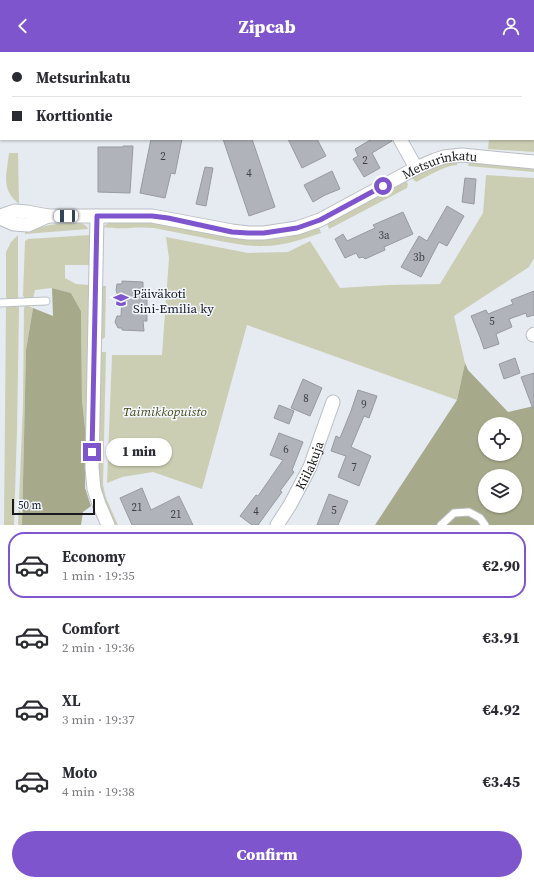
<!DOCTYPE html>
<meta charset="utf-8">
<style>
body{margin:0;font-family:"Source Serif 4",serif;background:#f2f2f3;color:#2b2b33;height:100vh;display:flex;flex-direction:column;font-size:15px;white-space:nowrap}
*{box-sizing:border-box;margin:0}
p{font-size:13px;color:#7c7c81}
.icon{flex:none;width:22px;height:22px;fill:none;stroke:currentColor;stroke-width:2;stroke-linecap:round;stroke-linejoin:round}
.map{position:relative;height:473px;overflow:hidden}
.details{display:flex;flex-direction:column;background:#fff;flex:1}
.details>*{flex:none}
.top-card{position:absolute;left:0px;top:0px;width:534px;height:88px;box-shadow:0 1px 3px #0004;display:grid;align-content:center;height:88px;padding:0 12px;background:#fff}
.controls{position:absolute;left:478px;top:365px;display:grid;gap:8px}
.controls a{display:grid;place-items:center;width:44px;height:44px;border-radius:50%;background:#fff;box-shadow:0 1px 3px #0004;font-size:20px}
.scale{position:absolute;left:12px;bottom:10px;width:83px;box-sizing:border-box;padding-left:4px;border:2px solid #191a1d;border-top:0;font-size:11px;line-height:14px;white-space:nowrap;color:#191a1d;-webkit-text-stroke:3px #f3f7ff;paint-order:stroke}
.end{position:absolute;width:18px;height:18px;margin:-9px;border:5px solid #7f55ce;background:#fff;box-shadow:0 0 0 2px #fff}
.from{border-radius:50%}
.bubble{position:absolute;height:28px;border-radius:14px;background:#fff;box-shadow:0 1px 3px #0004;font-size:13px;font-weight:800;line-height:28px;text-align:center}
.car{position:absolute;width:12px;height:24px;margin:-12px -6px;border-radius:5px;box-shadow:0 0 3px 1px #0007;background:linear-gradient(#fff 24%,#345 0 40%,#fff 0 76%,#345 0 86%,#fff 0)}
.top-card b{display:flex;align-items:center;gap:14px;height:38px;font-size:15px}
.top-card b+b{border-top:1px solid #e1e1e2}
.top-card i{width:10px;height:10px;background:#2b2b33}
ul{padding:7px 0 0;list-style:none}
li{display:flex;align-items:center;gap:12px;height:66px;margin:0 8px 6px;padding:0 4px;border:2px solid transparent;border-radius:16px}
li div{flex:1}
li b{display:block;font-size:15px}
li em{font-style:normal;font-weight:800}
li.active{border-color:#7f55ce}
li>.icon{width:36px;height:36px;stroke-width:1.5}
.primary-button{display:flex;gap:8px;margin-top:auto;padding:8px 12px}
.primary-button a{flex:1;height:46px;border-radius:24px;background:#7f55ce;color:#fff;font-size:16px;font-weight:800;line-height:46px;text-align:center}
header{display:flex;justify-content:space-between;align-items:center;height:52px;padding:0 12px;background:#7f55ce;color:#fff;font-size:18px;font-weight:800}
.map>svg:first-child{display:block}
.green{fill:#ccceb3}
.forest{fill:#a7aa8a;fill-rule:evenodd}
.building{fill:#b0b3ba;stroke:#979ba1}
.lines{fill:none;stroke-linecap:round;stroke-linejoin:round}
.service-casing{stroke:#babec5;stroke-width:9}
.minor-casing{stroke:#babec5;stroke-width:15}
.service{stroke:#fff;stroke-width:7}
.minor{stroke:#fff;stroke-width:13}
.route{stroke:#7f55ce;stroke-width:5}
.labels{text-anchor:middle;dominant-baseline:central;stroke-width:3;stroke-linejoin:round;paint-order:stroke}
.number-label{font-size:11px;fill:#3f4044}
.street-label{font-size:13px;fill:#191a1d;stroke:#f3f7ff}
.poi-label{font-size:13px;fill:#191a1d;stroke:#f3f7ff;text-anchor:start}
.park-label{font-size:13px;font-style:italic;fill:#474912;stroke:#f3f7ff}
</style>
<header><svg class="icon" aria-label="back" viewBox="0 0 24 24"><path d="M15 5l-7 7 7 7"/></svg>Zipcab<svg class="icon" aria-label="person" viewBox="0 0 24 24"><circle cx="12" cy="8" r="4"/><path d="M4 21q1-7 8-7t8 7"/></svg></header>
<div class="map">
<svg width="534" height="473" viewBox="0 0 534 473">
<rect width="100%" height="100%" fill="#e6eaf1"/>
<path class="green" d="M 446,0 L 534,0 L 534,100 L 488,97 L 489,87 L 533,87 L 533,1 L 447,1 Z
M 9,101 L 18,101 L 19,152 C 0,137 7,122 9,101 Z
M 458,109 L 457,113 C 443,114 429,124 416,130 L 412,126 L 434,114 L 443,111 Z
M 469,110 L 534,116 L 534,120 L 468,114 Z
M 486,123 L 534,126 L 534,206 L 529,215 L 454,264 L 465,311 L 457,348 L 247,273 L 202,437 L 153,420 L 122,425 L 107,431 L 112,303 L 162,303 L 169,206 L 166,185 L 248,201 L 288,200 L 310,189 L 340,236 L 388,233 L 440,232 L 483,161 Z
M 406,129 L 408,132 L 407,136 L 329,177 L 327,171 Z
M 143,169 L 245,187 C 272,189 294,186 319,175 L 321,181 C 303,187 284,194 264,194 C 248,195 231,191 215,188 C 195,184 174,180 154,176 C 137,174 119,178 103,175 L 108,171 L 113,170 Z
M 75,170 C 81,171 86,172 88,177 L 25,182 L 25,179 C 42,174 58,171 75,170 Z
M 18,183 L 18,246 L 17,248 L 9,248 L 6,245 L 6,200 L 11,190 Z
M 90,183 L 89,213 L 65,213 L 65,226 L 76,232 L 89,233 L 86,384 L 82,349 L 81,259 L 71,241 L 52,236 L 35,238 L 33,247 L 26,247 L 23,244 L 25,189 L 28,187 Z
M 101,234 L 106,234 L 105,285 L 103,287 L 100,285 Z
M 26,253 L 33,256 L 26,298 L 22,473 L 18,473 L 23,352 L 24,256 Z
M 6,254 L 16,254 L 19,255 L 17,378 L 14,473 L 4,473 Z
M 101,300 L 106,300 L 103,433 L 106,446 L 118,473 L 114,473 L 101,440 L 98,423 Z"/>
<path class="forest" d="M 52,236 L 71,241 L 81,259 L 82,349 L 86,384 L 85,436 L 91,454 L 83,460 L 81,473 L 22,473 L 26,298 L 33,256 L 53,264 Z
M 465,311 L 468,318 L 508,360 L 534,354 L 534,473 L 375,473 L 457,348 ZM 485,372 L 515,372 L 515,402 L 485,402 ZM 485,424 L 515,424 L 515,454 L 485,454 Z"/>
<path class="building" d="M 151,87 L 182,87 L 175,122 L 171,121 L 165,146 L 140,141 Z
M 223,87 L 252,87 L 275,155 L 249,164 Z
M 288,87 L 317,87 L 326,104 L 302,116 Z
M 372,87 L 392,87 L 392,89 L 372,101 L 380,116 L 364,125 L 353,107 L 358,104 L 355,97 Z
M 123,94 L 133,94 L 130,141 L 98,140 L 98,95 L 123,95 Z
M 205,115 L 213,116 L 206,154 L 196,152 Z
M 332,119 L 340,137 L 325,143 L 313,150 L 304,133 Z
M 465,126 L 476,127 L 474,152 L 462,150 Z
M 447,154 L 464,164 L 447,194 L 439,190 L 421,225 L 401,215 L 419,184 L 427,189 Z
M 403,160 L 413,182 L 384,195 L 385,198 L 365,207 L 363,205 L 359,206 L 356,201 L 345,206 L 335,187 L 343,182 L 347,189 L 375,176 L 373,173 Z
M 122,229 L 143,230 L 143,239 L 147,239 L 147,269 L 143,269 L 144,279 L 122,278 L 122,276 L 118,276 L 115,270 L 117,264 L 121,264 L 122,245 L 118,244 L 116,238 L 117,232 L 122,232 Z
M 534,239 L 534,263 L 527,265 L 526,261 L 509,267 L 512,275 L 496,282 L 499,292 L 484,297 L 480,285 L 471,264 L 486,258 L 488,262 L 513,252 L 511,248 Z
M 515,306 L 520,321 L 504,327 L 499,312 Z
M 534,321 L 534,357 L 533,357 L 521,325 Z
M 303,327 L 322,336 L 310,364 L 291,356 Z
M 358,338 L 377,344 L 369,366 L 364,364 L 351,395 L 371,404 L 359,434 L 338,425 L 346,404 L 331,399 L 336,384 L 340,386 L 351,359 Z
M 279,353 L 294,359 L 289,372 L 274,366 Z
M 279,381 L 303,390 L 292,418 L 294,420 L 280,439 L 282,440 L 258,473 L 252,473 L 240,464 L 256,443 L 258,444 L 283,408 L 270,403 Z
M 142,436 L 151,458 L 179,444 L 193,473 L 132,473 L 120,446 Z
M 329,442 L 348,449 L 338,473 L 317,473 Z"/>
<g class="lines">
<g class="service-casing">
<path id="service" d="M 0,251 L 46,249
M 441,473 L 454,461 L 469,460 L 480,466 L 485,473"/>
</g>
<g class="minor-casing">
<g id="minor">
<path d="M 354,0 L 355,1"/>
<path d="M 400,87 L 416,116"/>
<path id="s1" d="M 0,164 L 15,159 L 27,160 L 48,164 L 152,164 L 232,179 L 248,181 L 264,181 L 297,176 L 320,168 L 416,116 L 435,108 L 444,105 L 462,103 L 534,110"/>
<path d="M 97,164 L 92,416 L 94,437 L 99,452 L 108,473"/>
<path d="M 0,166 L 14,172 L 28,173 L 48,164"/>
<path d="M 533,283 L 534,282"/>
<path id="s2" d="M 277,473 L 290,453 L 310,415 L 333,350"/>
</g>
</g>
<use href="#service" class="service"/>
<use href="#minor" class="minor"/>
</g>
<g class="lines">
<path class="route" d="M 92,400 L 97,164 L 152,164 L 168,166 L 232,180 L 248,181 L 264,181 L 297,176 L 320,168 L 383,134"/>
</g>
<defs>
<g id="school-bare" transform="scale(1.2)"><path d="M0-5L7-2L0 1L-7-2ZM-4 1L0 2.5L4 1V4Q0 6-4 4Z" fill="#7f55ce" stroke="#f3f7ff" stroke-width="2.5" paint-order="stroke"/></g>
</defs>
<g fill-rule="evenodd">
<use href="#school-bare" x="121" y="248"/>
</g>
<g class="labels">
<g class="number-label">
<text x="163" y="104">2</text>
<text x="365" y="108">2</text>
<text x="249" y="121">4</text>
<text x="384" y="183">3a</text>
<text x="419" y="205">3b</text>
<text x="492" y="269">5</text>
<text x="306" y="346">8</text>
<text x="364" y="352">9</text>
<text x="286" y="397">6</text>
<text x="354" y="415">7</text>
<text x="137" y="455">21</text>
<text x="334" y="458">5</text>
<text x="256" y="459">4</text>
<text x="176" y="462">21</text>
</g>
<g class="street-label">
<text stroke="none"><textPath href="#s1" startOffset="458">Metsurinkatu</textPath></text>
<text stroke="none"><textPath href="#s2" startOffset="68">Kiilakuja</textPath></text>
</g>
<g class="poi-label">
<text x="133" y="241">Päiväkoti<tspan x="133" dy="15">Sini-Emilia ky</tspan></text>
</g>
<g class="park-label">
<text x="165" y="359">Taimikkopuisto</text>
</g>
</g>
</svg>
<div class="controls">
<a><svg class="icon" aria-label="locate" viewBox="0 0 24 24"><circle cx="12" cy="12" r="6"/><path d="M12 2v4M12 18v4M2 12h4M18 12h4"/></svg></a>
<a><svg class="icon" aria-label="layers" viewBox="0 0 24 24"><path d="M12 4l9 5-9 5-9-5zM3 14l9 5 9-5"/></svg></a>
</div>
<div class="scale">50 m</div>
<i class="end from" style="left:383px;top:134px"></i>
<i class="end" style="left:92px;top:400px"></i>
<div class="bubble" style="left:106px;top:386px;width:66px">1 min</div>
<i class="car" style="left:66px;top:164px;rotate:269deg"></i>
<div class="top-card">
<b><i class="from"></i>Metsurinkatu</b>
<b><i></i>Korttiontie</b>
</div>
</div>
<section class="details">
<ul>
<li class="active"><svg class="icon" aria-label="car" viewBox="0 0 24 24"><path d="M5 17H2v-5l4-1 3-4h7l3 4 3 1v5h-3M9 17h6M6 11h13"/><circle cx="7" cy="17" r="2"/><circle cx="17" cy="17" r="2"/></svg><div><b>Economy</b><p>1 min · 19:35</p></div><em>€2.90</em></li>
<li><svg class="icon" aria-label="car" viewBox="0 0 24 24"><path d="M5 17H2v-5l4-1 3-4h7l3 4 3 1v5h-3M9 17h6M6 11h13"/><circle cx="7" cy="17" r="2"/><circle cx="17" cy="17" r="2"/></svg><div><b>Comfort</b><p>2 min · 19:36</p></div><em>€3.91</em></li>
<li><svg class="icon" aria-label="car" viewBox="0 0 24 24"><path d="M5 17H2v-5l4-1 3-4h7l3 4 3 1v5h-3M9 17h6M6 11h13"/><circle cx="7" cy="17" r="2"/><circle cx="17" cy="17" r="2"/></svg><div><b>XL</b><p>3 min · 19:37</p></div><em>€4.92</em></li>
<li><svg class="icon" aria-label="car" viewBox="0 0 24 24"><path d="M5 17H2v-5l4-1 3-4h7l3 4 3 1v5h-3M9 17h6M6 11h13"/><circle cx="7" cy="17" r="2"/><circle cx="17" cy="17" r="2"/></svg><div><b>Moto</b><p>4 min · 19:38</p></div><em>€3.45</em></li>
</ul>
<div class="primary-button"><a>Confirm</a></div>
</section>
